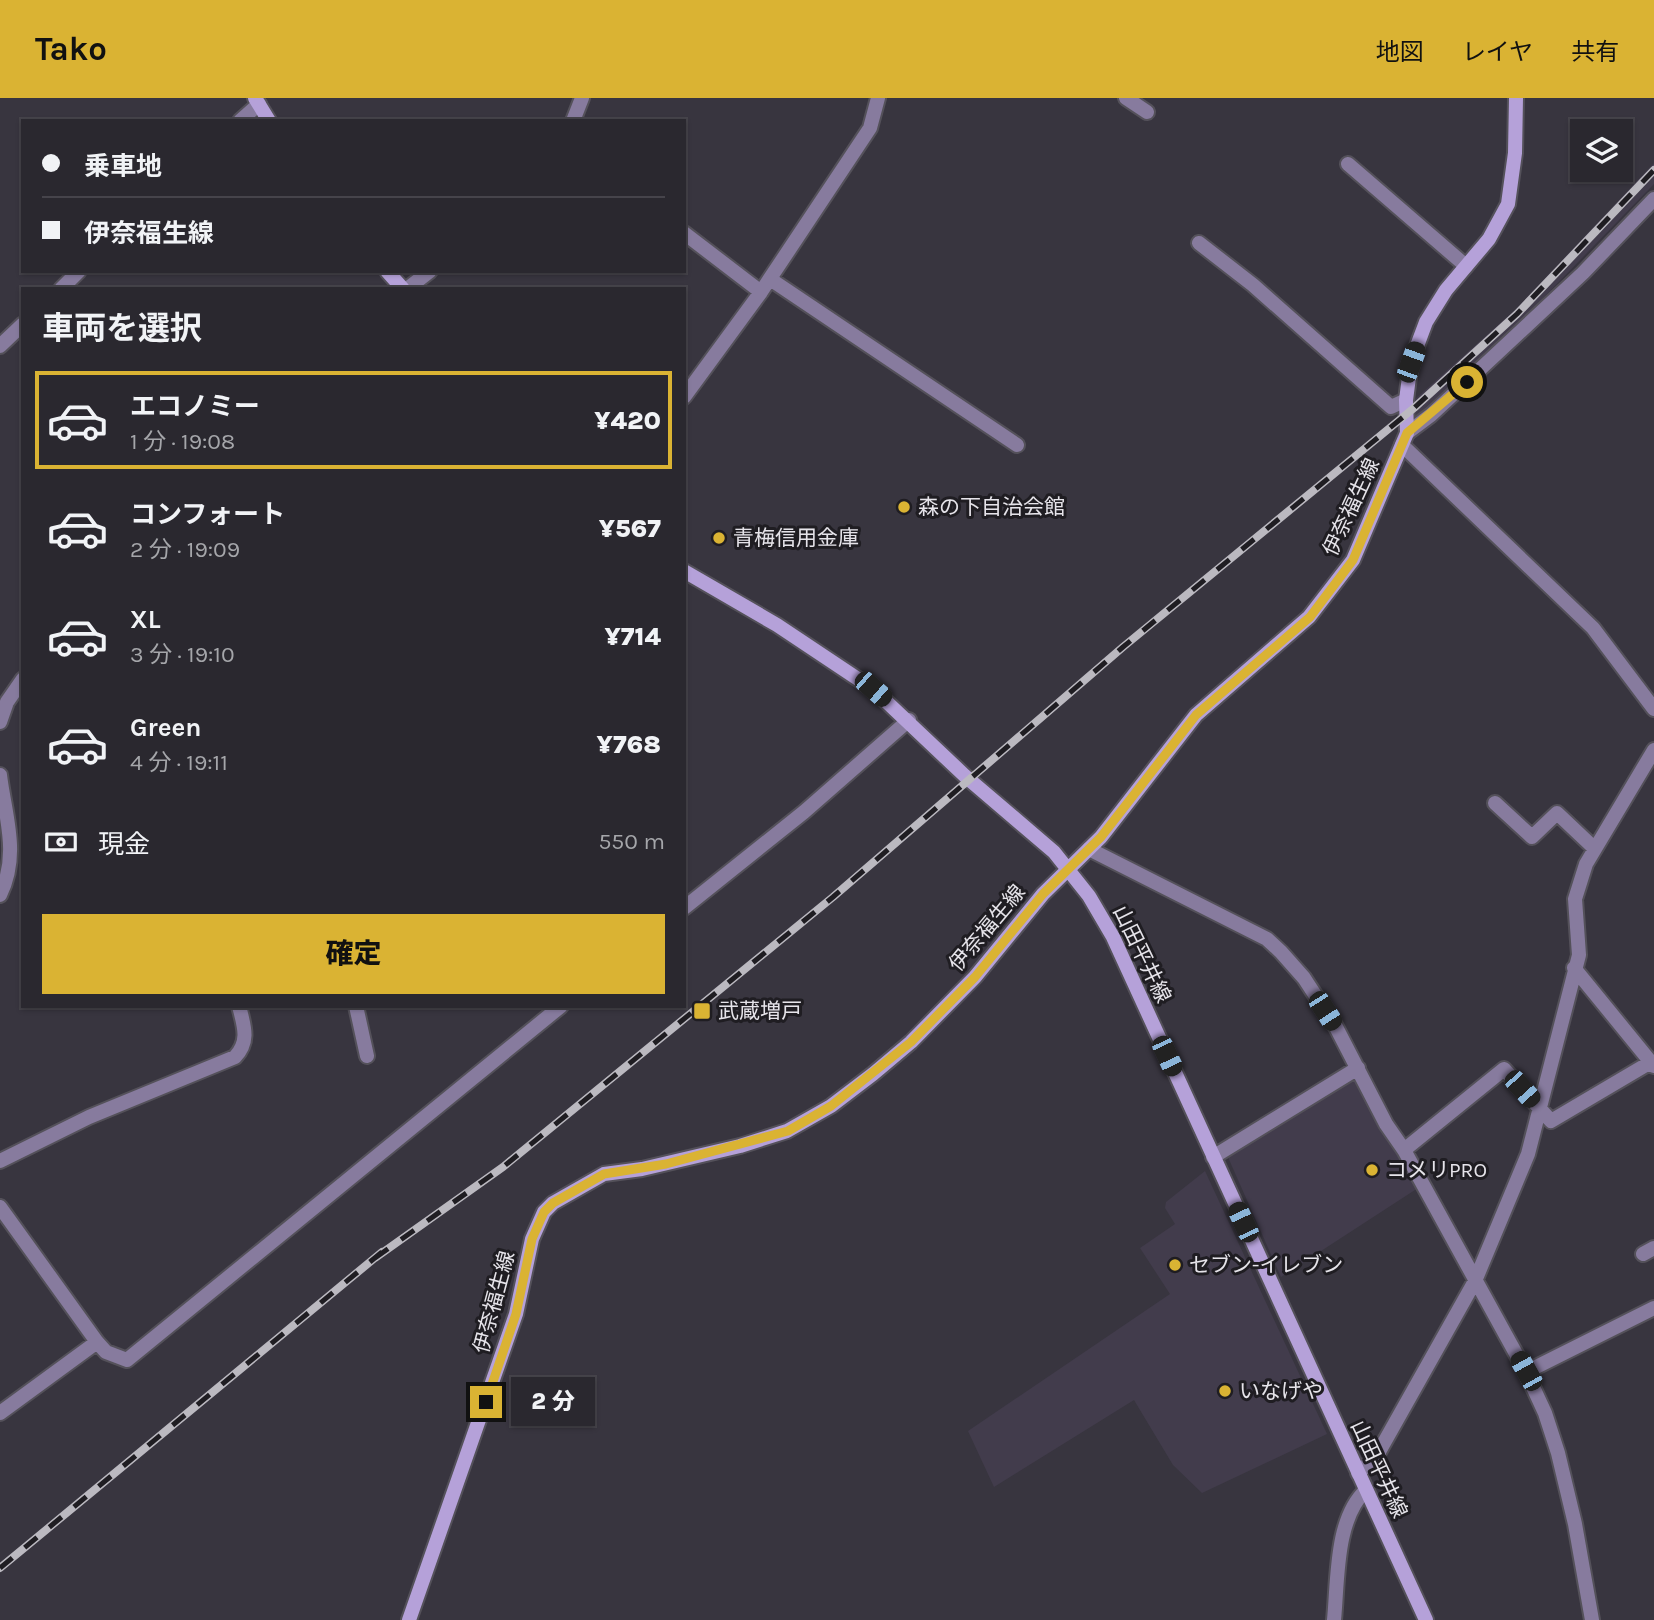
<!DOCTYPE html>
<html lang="ja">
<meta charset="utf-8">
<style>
body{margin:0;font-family:Karla,"Noto Sans JP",sans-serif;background:#323037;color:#f1f3f6;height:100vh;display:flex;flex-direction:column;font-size:26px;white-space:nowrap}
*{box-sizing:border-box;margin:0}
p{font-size:23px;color:#a5a6aa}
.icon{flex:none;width:38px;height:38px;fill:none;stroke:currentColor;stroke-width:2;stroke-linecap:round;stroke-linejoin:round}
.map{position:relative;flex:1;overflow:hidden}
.sheet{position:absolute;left:21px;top:189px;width:665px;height:721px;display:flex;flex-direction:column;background:#2a282f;border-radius:0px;box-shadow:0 2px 5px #0004,0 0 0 2px #46444b}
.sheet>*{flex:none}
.banner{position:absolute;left:21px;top:21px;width:665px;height:154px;border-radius:0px;box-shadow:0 2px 5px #0004,0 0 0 2px #46444b;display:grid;align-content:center;height:154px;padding:0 21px;background:#2a282f}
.tools{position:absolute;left:1570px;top:21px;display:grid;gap:14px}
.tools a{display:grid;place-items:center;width:63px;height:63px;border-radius:0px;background:#2a282f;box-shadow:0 2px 5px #0004,0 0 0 2px #46444b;font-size:35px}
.end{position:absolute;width:32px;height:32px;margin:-16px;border:9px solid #dab333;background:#111;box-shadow:0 0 0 4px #111}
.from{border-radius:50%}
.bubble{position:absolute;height:49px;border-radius:0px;background:#2a282f;box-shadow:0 2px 5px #0004,0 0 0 2px #46444b;font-size:23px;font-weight:800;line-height:49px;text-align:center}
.car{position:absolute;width:21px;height:42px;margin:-21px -10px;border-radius:9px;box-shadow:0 0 5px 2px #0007;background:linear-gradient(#222 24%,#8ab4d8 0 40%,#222 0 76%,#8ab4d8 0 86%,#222 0)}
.banner b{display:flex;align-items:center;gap:24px;height:66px;font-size:26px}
.banner b+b{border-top:2px solid #46444b}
.banner i{width:18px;height:18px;background:#f1f3f6}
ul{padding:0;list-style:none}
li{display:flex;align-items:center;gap:21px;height:98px;margin:0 14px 10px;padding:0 7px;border:4px solid transparent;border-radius:0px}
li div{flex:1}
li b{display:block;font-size:26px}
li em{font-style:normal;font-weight:800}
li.selected{border-color:#dab333}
li>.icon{width:63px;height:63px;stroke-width:1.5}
h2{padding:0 21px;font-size:32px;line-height:84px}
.pay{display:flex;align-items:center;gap:18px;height:77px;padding:0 21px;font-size:26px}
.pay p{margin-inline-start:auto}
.action{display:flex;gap:14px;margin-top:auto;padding:14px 21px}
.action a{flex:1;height:80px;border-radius:0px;background:#dab333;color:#111;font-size:28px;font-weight:800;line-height:80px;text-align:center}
header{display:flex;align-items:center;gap:42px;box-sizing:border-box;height:98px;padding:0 35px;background:#dab333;color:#111}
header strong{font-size:33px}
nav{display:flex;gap:38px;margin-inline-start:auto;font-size:24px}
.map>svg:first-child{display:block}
.built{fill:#423c4c}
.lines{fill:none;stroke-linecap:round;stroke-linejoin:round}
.minor-casing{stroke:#54515a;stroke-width:18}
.secondary-casing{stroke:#54515a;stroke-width:18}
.minor{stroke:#877b9e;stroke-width:14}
.secondary{stroke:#b5a1d9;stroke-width:14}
.rail-casing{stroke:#bbb9c0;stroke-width:8}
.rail{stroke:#1f1d22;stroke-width:5;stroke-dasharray:16;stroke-linecap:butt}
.route{stroke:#dab333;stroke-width:9}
.poi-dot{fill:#dab333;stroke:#1f1d22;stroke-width:2.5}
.labels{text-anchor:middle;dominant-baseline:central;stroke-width:6;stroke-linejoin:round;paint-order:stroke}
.poi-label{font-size:21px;fill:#e6e4ea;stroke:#1f1d22;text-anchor:start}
.street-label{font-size:21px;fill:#e6e4ea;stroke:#1f1d22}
</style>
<header>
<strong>Tako</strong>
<nav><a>地図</a><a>レイヤ</a><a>共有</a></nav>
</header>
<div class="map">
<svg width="1654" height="1522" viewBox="0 0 1654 1522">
<rect width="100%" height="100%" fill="#38353f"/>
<path class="built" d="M 1654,65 L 1654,86 L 1516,228 L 1414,320 L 1414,302 L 1516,211 Z
M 1351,983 L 1358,985 L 1379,1027 L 1418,1090 L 1281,1179 L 1227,1057 Z
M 1205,1073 L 1327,1336 L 1202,1395 L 1173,1367 L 1134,1302 L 994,1389 L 968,1333 L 1170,1196 L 1140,1150 L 1175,1126 L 1165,1110 L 1166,1104 Z"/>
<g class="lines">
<g class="minor-casing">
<path id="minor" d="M 1126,0 L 1147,14
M 240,23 L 259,6
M 573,23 L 582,0
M 1348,66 L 1466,168
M 684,135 L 761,194
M 1199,145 L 1253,187 L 1391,309 L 1406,302
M 770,181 L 1017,347
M 61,191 L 79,173
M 407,191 L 430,173
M 0,248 L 23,226
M 684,299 L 761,194 L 870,30 L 878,0
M 1407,335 L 1431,317 L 1583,175 L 1654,101
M 1402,347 L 1593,530 L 1654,611
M 0,624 L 7,604 L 23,581
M 0,677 C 5,718 20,756 0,797
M 1495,705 L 1532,739 L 1557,715 L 1594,750
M 1089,751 L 1267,841 L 1281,854 L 1304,880 L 1336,929 L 1386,1026 L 1404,1052 L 1526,1274 L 1545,1315 L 1558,1355 L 1575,1426 L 1592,1522
M 684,810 L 804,714 L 909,622
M 1574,870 L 1654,968
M 356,908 L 367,958
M 1404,1052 L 1504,971 L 1551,1023 L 1651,964
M 1213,1059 L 1358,970
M 0,1063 L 89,1019 L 235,959 C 250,943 244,928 239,908
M 0,1109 L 97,1244 L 106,1254 L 127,1262 L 561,908
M 1643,1156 L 1654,1150
M 1526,1274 L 1654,1210
M 0,1315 L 97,1244
M 1358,1375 L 1376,1359 L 1475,1183 L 1528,1056 L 1579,857 L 1575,801 L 1586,766 L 1654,652
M 1334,1522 C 1338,1482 1335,1421 1366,1392"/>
</g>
<g class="secondary-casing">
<path id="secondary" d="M 255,0 L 269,23
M 387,173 L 403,191
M 684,473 L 777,527 L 873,591 L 965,678 L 1054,754 L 1089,798 L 1113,839 L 1426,1522
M 409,1522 L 516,1216 L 532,1141 L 544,1114 L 553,1105 L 604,1076 L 642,1071 L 740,1048 L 787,1033 L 831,1008 L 873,976 L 911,944 L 975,879 L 1043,796 L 1101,739 L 1196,617 L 1309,519 L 1353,462 L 1407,335 L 1406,302 L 1411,264 L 1426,224 L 1446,192 L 1489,141 L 1508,106 L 1515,55 L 1516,0"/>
</g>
<use href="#minor" class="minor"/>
<use href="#secondary" class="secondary"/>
<g class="rail-casing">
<path id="rail" d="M 375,1160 L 503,1069 L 833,799 L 1123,549 L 1414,310 L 1517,216 L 1654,72
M 0,1470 L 382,1154"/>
</g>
<use href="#rail" class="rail"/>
</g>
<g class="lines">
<path class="route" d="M 486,1304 L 516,1216 L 532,1141 L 544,1114 L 553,1105 L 604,1076 L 666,1066 L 788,1033 L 831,1008 L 911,944 L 975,879 L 1043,796 L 1101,739 L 1196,617 L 1310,519 L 1353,462 L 1407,335 L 1467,284"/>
</g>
<g class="poi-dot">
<circle cx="904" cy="409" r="7"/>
<circle cx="719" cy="440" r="7"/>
<rect x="693" y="904" width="18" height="18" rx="3.5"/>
<circle cx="1372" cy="1072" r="7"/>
<circle cx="1175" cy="1167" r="7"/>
<circle cx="1225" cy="1293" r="7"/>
</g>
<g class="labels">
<g class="poi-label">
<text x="918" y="409">森の下自治会館</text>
<text x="733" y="440">青梅信用金庫</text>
<text x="718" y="913">武蔵増戸</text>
<text x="1386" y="1072">コメリPRO</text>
<text x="1189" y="1167">セブン-イレブン</text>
<text x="1239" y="1293">いなげや</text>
</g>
<g class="street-label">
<text transform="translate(1351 409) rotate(-65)">伊奈福生線</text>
<text transform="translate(987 830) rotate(-50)">伊奈福生線</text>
<text transform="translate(1142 856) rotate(64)">山田平井線</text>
<text transform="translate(494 1204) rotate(-75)">伊奈福生線</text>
<text transform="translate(1379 1371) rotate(65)">山田平井線</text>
</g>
</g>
</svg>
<div class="tools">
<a><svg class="icon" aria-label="layers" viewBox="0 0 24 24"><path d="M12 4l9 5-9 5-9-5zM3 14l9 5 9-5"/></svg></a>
</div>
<i class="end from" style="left:1467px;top:284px"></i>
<i class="end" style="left:486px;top:1304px"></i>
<div class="bubble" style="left:511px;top:1279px;width:84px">2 分</div>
<i class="car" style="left:1411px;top:264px;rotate:20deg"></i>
<i class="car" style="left:873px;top:591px;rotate:131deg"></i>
<i class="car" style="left:1325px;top:913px;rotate:147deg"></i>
<i class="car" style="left:1167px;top:958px;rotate:155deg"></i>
<i class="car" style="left:1522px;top:991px;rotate:138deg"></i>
<i class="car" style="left:1243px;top:1124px;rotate:335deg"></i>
<i class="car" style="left:1526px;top:1273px;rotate:331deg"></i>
<div class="banner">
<b><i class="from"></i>乗車地</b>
<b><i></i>伊奈福生線</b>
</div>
<section class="sheet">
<h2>車両を選択</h2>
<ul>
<li class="selected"><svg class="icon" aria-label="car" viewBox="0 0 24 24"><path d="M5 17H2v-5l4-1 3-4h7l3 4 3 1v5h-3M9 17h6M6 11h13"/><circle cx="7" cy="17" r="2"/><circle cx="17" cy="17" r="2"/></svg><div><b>エコノミー</b><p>1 分 · 19:08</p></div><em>¥420</em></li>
<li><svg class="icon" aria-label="car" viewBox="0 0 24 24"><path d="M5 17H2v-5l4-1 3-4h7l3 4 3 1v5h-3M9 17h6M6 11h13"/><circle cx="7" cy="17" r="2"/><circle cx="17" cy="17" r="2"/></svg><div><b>コンフォート</b><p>2 分 · 19:09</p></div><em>¥567</em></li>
<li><svg class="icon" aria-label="car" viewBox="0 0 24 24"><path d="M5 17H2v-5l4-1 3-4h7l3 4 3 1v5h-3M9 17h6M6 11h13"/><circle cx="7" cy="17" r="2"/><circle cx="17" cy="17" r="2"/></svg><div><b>XL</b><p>3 分 · 19:10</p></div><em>¥714</em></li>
<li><svg class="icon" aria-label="car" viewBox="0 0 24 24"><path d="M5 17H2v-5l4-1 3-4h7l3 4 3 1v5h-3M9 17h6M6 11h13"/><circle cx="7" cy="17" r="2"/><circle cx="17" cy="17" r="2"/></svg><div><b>Green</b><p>4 分 · 19:11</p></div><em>¥768</em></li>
</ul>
<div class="pay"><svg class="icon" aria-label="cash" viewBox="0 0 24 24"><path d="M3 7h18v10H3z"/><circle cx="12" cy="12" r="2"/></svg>現金<p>550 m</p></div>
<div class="action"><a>確定</a></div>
</section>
</div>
